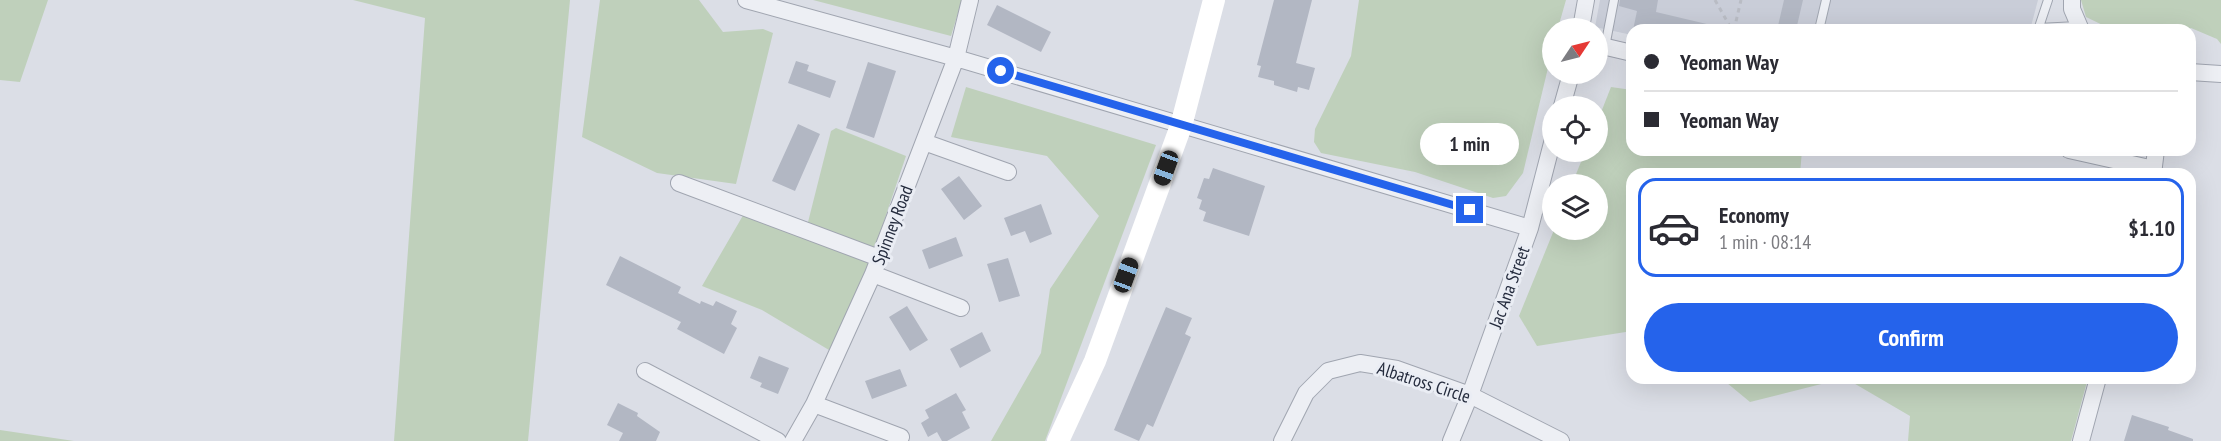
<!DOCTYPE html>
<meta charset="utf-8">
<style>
body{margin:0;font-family:"PT Sans Narrow",sans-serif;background:#f2f2f3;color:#2b2b33;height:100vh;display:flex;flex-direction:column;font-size:22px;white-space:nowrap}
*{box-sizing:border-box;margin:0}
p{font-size:20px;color:#7c7c81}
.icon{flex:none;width:33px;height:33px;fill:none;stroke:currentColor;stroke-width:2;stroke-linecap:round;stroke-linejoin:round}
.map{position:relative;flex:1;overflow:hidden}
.side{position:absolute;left:1626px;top:168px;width:570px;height:216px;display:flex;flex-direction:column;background:#fff;border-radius:18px;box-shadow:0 6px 24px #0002}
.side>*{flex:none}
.guide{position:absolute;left:1626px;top:24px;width:570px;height:132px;border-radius:18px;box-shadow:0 6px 24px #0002;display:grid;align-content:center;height:132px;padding:0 18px;background:#fff}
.needle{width:39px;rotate:55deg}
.tools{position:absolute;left:1542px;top:18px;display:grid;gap:12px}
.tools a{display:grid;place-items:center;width:66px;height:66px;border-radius:50%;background:#fff;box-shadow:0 6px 24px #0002;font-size:30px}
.end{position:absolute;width:27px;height:27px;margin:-14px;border:8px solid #2563eb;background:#fff;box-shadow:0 0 0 3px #fff}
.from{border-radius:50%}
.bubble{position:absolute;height:42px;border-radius:21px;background:#fff;box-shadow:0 6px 24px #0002;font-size:20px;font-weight:700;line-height:42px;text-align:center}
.car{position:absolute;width:18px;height:36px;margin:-18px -9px;border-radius:8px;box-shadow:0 0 4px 2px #0007;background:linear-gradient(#222 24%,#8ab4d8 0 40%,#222 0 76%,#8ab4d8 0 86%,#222 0)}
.guide b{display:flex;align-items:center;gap:21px;height:57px;font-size:22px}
.guide b+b{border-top:2px solid #e1e1e2}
.guide i{width:15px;height:15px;background:#2b2b33}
ul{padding:10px 0 0;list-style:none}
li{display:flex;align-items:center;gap:18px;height:99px;margin:0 12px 9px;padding:0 6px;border:3px solid transparent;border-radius:18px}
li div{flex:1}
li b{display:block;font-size:22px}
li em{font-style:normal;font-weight:700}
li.selected{border-color:#2563eb}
li>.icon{width:54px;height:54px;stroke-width:1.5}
.action{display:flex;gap:12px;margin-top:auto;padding:12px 18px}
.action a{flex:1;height:69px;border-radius:36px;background:#2563eb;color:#fff;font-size:24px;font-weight:700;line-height:69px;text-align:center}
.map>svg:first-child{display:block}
.built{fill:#c9cdd8}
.green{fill:#bfd0bb}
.building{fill:#b2b7c3}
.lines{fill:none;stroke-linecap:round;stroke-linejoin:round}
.lane-casing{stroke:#a0a5b0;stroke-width:10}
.street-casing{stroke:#a0a5b0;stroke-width:18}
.path{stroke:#b9bcc4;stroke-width:3;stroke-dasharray:4.5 4.5;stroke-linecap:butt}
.lane{stroke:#edeff4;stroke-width:8}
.street{stroke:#edeff4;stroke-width:16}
.secondary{stroke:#fff;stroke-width:22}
.route{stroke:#2563eb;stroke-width:8}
.labels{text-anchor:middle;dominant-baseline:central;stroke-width:6;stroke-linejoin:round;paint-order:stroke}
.street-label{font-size:18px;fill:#242b3d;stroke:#eaedf4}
</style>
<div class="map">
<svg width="2221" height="441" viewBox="0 0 2221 441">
<rect width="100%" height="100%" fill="#dbdee6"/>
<path class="built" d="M 1600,0 L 2038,0 L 2030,30 L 1632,30 L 1632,35 L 1595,27 Z"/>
<path class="green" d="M 0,0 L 48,0 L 20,82 L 0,80 Z
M 353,0 L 570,0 L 528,441 L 394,441 L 425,18 Z
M 600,0 L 699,0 L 723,32 L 763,29 L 773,33 L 736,184 L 657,173 L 582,137 Z
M 813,0 L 962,0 L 951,36 Z
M 1359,0 L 1566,0 L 1558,28 L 1552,28 L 1552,51 L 1523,173 L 1506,196 L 1493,198 L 1415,172 L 1321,153 L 1314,142 L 1315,129 L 1351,56 Z
M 2081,0 L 2221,0 L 2221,44 L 2217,39 L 2191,28 L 2185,30 L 2113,30 L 2086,17 Z
M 966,87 L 1156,145 L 1045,441 L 991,441 L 1041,353 L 1050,289 L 1099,216 L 1047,156 L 951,137 Z
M 1611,87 L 1632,90 L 1632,150 L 1802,150 L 1800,174 L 1632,174 L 1632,331 L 1537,346 L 1519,316 L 1554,230 L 1598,230 L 1598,184 L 1572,184 L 1585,152 L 1598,152 L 1598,120 Z
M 836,128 L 906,156 L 861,289 L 829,350 L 762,310 L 702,286 L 745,212 L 804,238 L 831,131 Z
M 1721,378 L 2088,378 L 2071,441 L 1908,441 L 1910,416 L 1845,378 L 1750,402 Z
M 0,430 L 74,441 L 0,441 Z"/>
<path class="building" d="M 1274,0 L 1312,0 L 1296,63 L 1315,68 L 1309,90 L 1298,87 L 1297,92 L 1274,85 L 1274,81 L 1258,77 L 1261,66 L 1257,65 Z
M 1620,0 L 1658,0 L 1656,12 L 1711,25 L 1710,30 L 1633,30 L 1637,11 L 1619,6 Z
M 1784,0 L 1803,0 L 1796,30 L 1777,30 Z
M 997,5 L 1051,32 L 1041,52 L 987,25 Z
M 796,61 L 809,65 L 807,71 L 836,81 L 830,98 L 788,83 Z
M 868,62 L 896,71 L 874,138 L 846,128 Z
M 798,124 L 820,134 L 795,191 L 772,181 Z
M 1213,168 L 1265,186 L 1249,236 L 1203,221 L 1206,212 L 1199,209 L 1202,200 L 1197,198 L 1204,178 L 1209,179 Z
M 959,176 L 982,206 L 964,220 L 941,189 Z
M 1041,204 L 1052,234 L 1030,243 L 1025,231 L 1011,236 L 1004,218 Z
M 956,237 L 963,256 L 929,269 L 922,250 Z
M 620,256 L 681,287 L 678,293 L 700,304 L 701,301 L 713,306 L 716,301 L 737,311 L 731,324 L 737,328 L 724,354 L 677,329 L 681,322 L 606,285 Z
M 1008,258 L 1020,296 L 999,302 L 987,264 Z
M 907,306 L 928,340 L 910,351 L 889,317 Z
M 1166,307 L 1192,318 L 1185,334 L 1191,337 L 1153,427 L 1147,424 L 1139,441 L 1114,430 Z
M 982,332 L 991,351 L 960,368 L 950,349 Z
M 759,356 L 789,368 L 778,394 L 760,387 L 762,383 L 750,378 Z
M 900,369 L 907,386 L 872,399 L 865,381 Z
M 956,393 L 966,410 L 962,412 L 970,428 L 947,441 L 942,441 L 937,432 L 928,437 L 921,423 L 929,418 L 925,410 Z
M 618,403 L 638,413 L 637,416 L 660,432 L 656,441 L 619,441 L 623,433 L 607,425 Z
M 2132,415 L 2169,427 L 2168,430 L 2193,439 L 2193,441 L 2124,441 Z"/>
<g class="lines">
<g class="lane-casing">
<path id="lane" d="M 2038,28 L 2078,26
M 1819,30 L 1826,0
M 2038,30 L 2048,0
M 1605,47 L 1614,0"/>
</g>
<g class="street-casing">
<path id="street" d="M 746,0 L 956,58 L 1530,228
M 2072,0 L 2072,9 L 2081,30
M 1581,28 L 1586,0
M 1598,45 L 1632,53
M 2190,72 L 2221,74
M 1562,106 L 1571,74
M 924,142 L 1008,172
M 2069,150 L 2154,169
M 2153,174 L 2156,150
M 679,183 L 879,258
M 873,274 L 961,308
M 645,371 L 778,441
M 814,404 L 901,437
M 793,441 L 814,404 L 873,274 L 956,58 L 970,0
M 1282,441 L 1306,393 L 1328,371 L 1360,363 L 1397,369 L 1470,395 L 1561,441
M 1451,441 L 1470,395 L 1530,228 L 1552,143
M 2081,441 L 2098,378"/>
</g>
<path class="path" d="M 1715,0 L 1732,30
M 1734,30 L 1741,0"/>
<use href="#lane" class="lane"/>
<use href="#street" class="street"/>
<path class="secondary" d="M 1058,441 L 1095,361 L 1181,126 L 1214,0"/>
</g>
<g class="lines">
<path class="route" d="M 1001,71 L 1470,210"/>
</g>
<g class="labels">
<g class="street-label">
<text transform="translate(892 225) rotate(-69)">Spinney Road</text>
<text transform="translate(1509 287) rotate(-70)">Jac Ana Street</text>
<text transform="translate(1424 382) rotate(18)">Albatross Circle</text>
</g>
</g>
</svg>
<div class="tools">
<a><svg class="needle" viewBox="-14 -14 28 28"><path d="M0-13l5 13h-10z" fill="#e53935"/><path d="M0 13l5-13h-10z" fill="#7c7c81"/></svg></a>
<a><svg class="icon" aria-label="locate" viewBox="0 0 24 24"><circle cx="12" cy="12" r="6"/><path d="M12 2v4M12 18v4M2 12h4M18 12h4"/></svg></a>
<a><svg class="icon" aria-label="layers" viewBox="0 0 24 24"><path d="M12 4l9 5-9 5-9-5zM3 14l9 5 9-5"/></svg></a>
</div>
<i class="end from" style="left:1001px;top:71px"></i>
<i class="end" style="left:1470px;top:210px"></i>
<div class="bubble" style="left:1420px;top:123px;width:99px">1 min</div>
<i class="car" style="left:1166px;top:168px;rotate:200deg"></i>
<i class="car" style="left:1126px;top:275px;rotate:20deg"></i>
<div class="guide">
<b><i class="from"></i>Yeoman Way</b>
<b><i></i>Yeoman Way</b>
</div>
<section class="side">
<ul>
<li class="selected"><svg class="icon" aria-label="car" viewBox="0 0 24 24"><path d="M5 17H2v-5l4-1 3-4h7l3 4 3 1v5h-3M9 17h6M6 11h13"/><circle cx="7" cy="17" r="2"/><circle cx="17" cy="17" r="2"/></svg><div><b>Economy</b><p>1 min · 08:14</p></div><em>$1.10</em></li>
</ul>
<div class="action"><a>Confirm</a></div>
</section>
</div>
